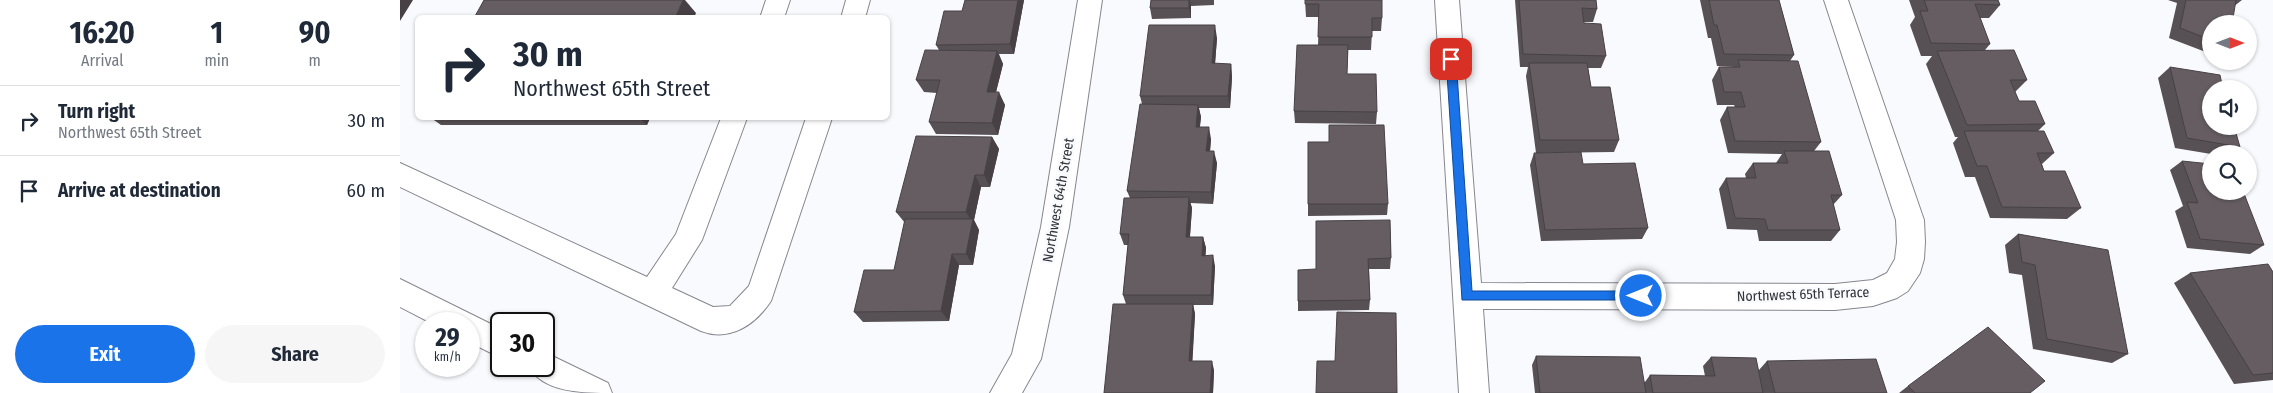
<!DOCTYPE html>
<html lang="en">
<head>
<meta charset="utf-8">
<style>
  :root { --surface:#fff; --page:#f6f6f7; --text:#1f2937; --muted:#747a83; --line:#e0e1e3; --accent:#1a73e8 }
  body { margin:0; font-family:"Fira Sans Condensed",sans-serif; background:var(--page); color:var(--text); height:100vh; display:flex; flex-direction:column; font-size:19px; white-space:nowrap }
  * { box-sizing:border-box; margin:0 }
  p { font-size:16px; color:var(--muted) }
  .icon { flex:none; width:28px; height:28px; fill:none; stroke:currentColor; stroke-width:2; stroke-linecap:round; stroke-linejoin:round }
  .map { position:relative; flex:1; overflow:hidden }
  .details { display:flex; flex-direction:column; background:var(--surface); width:400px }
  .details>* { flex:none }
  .hud { position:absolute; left:15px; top:15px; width:475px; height:105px; border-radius:8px; box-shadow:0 1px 4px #0004; background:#fff; color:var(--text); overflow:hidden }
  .needle { width:32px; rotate:90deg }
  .fabs { position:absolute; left:1802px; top:15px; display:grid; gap:10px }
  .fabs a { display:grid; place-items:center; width:55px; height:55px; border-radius:50%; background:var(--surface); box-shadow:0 1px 4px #0004; font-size:25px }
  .speed { position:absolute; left:15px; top:312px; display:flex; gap:10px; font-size:25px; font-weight:700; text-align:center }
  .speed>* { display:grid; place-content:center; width:65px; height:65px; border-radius:50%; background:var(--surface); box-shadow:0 1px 4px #0004; line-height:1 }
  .speed small { font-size:12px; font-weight:400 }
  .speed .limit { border:2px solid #111; border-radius:8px; background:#fff; color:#111 }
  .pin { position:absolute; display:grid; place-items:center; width:42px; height:42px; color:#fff; margin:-21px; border-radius:10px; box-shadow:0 2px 8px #0006 }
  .me { position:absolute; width:55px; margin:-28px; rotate:270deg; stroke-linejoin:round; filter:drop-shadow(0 0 4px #0008) }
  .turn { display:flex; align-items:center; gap:18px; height:105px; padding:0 15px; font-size:22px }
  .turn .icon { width:65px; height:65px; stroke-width:2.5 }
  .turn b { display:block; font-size:35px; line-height:42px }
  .eta { display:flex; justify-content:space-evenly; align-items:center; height:85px; text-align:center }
  .eta b { font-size:30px; font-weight:700; line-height:35px }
  .cta { display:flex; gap:10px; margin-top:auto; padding:10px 15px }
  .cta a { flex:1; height:58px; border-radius:30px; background:var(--accent); color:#fff; font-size:20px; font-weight:700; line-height:58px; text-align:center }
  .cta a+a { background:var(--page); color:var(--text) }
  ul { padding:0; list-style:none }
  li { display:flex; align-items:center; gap:15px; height:70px; padding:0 15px; border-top:1px solid var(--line) }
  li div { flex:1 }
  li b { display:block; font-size:19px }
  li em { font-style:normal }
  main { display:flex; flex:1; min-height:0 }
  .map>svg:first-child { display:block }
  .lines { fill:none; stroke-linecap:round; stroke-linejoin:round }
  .minor-casing { stroke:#86878f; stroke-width:2 }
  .highway-casing { stroke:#86878f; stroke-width:2 }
  .minor { fill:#fff; fill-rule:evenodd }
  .highway { fill:#fff; fill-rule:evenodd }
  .wall { fill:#575054 }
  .shaded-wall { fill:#474145 }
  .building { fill:#655d62; stroke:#474145 }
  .route { fill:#1a73e8; stroke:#114b97 }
  .labels { text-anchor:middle; stroke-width:5; stroke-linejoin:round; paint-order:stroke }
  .street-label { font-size:14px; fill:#323336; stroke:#f9fafe }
</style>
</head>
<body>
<main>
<section class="details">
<div class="eta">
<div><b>16:20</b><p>Arrival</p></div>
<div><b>1</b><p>min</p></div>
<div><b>90</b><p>m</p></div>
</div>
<ul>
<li><svg class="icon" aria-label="right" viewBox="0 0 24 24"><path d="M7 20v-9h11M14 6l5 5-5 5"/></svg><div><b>Turn right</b><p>Northwest 65th Street</p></div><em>30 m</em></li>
<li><svg class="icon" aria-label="arrive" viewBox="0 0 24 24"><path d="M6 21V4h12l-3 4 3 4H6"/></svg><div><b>Arrive at destination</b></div><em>60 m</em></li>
</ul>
<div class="cta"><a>Exit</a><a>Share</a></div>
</section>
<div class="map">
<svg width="1873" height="393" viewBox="0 0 1873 393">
  <rect width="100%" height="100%" fill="#f9fafe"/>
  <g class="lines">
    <!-- minor casing -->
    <g class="minor-casing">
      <path id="minor" d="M366,0H390L384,18H360Z
        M446,0H470L465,18H441Z
        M678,0H702L669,227L641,359L622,393H590L612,354L641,227Z
        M1035,0H1059L1081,283L1435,284L1473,280L1487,273L1495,259L1497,242L1496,220L1424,0H1448L1524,220L1525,242L1524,259L1520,273L1508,291L1497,298L1473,306L1435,310L1083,309L1089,393H1059Z
        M321,118H347L302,240L272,288L313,307L330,306L349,286L406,118H432L371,301C355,325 330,342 301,331L0,187V163L247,277L276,234Z"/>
    </g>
    <!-- highway casing -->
    <g class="highway-casing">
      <path id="highway" d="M0,279L101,329V358L69,342V324H33L0,307Z
        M144,352L208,383L212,393C185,393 142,393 129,366H144Z"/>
    </g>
    <!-- minor -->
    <use href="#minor" class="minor"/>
    <!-- highway -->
    <use href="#highway" class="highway"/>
  </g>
  <!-- wall -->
  <path class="wall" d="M624,0L614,54H599L603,64L596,92L605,105L598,135L536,134L529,122L537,93L524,92L516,80L539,50L536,45L562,11Z
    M751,0H814V5L791,6V18L752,19L750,8Z
    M905,0L982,18L981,31H972L971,50H948L947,74L977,112L976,124L895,123L894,111L918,45L919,17H906Z
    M1115,0H1196L1197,9L1193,22H1183L1184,23L1206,56L1201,68H1188L1191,87L1219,140L1214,152L1136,153L1126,76L1128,67H1120Z
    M1300,0H1379L1394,55L1390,61L1421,142L1414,151L1442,195L1433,205L1440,230L1431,241H1359L1357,230L1327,229L1319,189L1326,178H1346L1345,174L1353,163H1376L1382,154L1328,153L1320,120L1327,107H1335L1334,105H1317L1312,80L1319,67H1335L1317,66L1311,38H1308Z
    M1509,0H1598L1600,5L1589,18H1580L1590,44L1585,50L1627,80L1615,92L1619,101L1645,124L1638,131L1654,153L1642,164L1644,171L1681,208L1667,219L1590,218L1575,177H1565L1553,143L1558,137H1555L1526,64L1532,56H1521L1510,25L1515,17Z
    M1768,0H1842L1811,24V54L1769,38L1777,3Z
    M817,38L815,64H831L832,77L830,108H799L801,117L800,127L811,139L810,151L817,163L813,204L790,203L792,208L790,237H803L806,248L805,256L815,266L813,305H793L795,314L792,361L814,370L813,393H704L726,304L723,295L728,245H724L720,234L730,198L727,191L742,104L740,96Z
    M1770,67L1840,147L1831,154H1811L1775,148L1758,78Z
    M31,118H250L247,125H41Z
    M592,137L599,149L590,187H581L574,220L579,230L573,265H559L549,321L463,322L454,312L494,270L505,223L496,212Z
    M1134,153L1183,164L1248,228L1242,239L1141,241L1130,165Z
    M1782,161L1864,245L1850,254L1787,248L1775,211L1783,206L1770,170Z
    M908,204H988L987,215L908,216Z
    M990,220L991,258L990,269H969L970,300L969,310L898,311V301L916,269Z
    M1618,234L1728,354L1712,363L1633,349L1622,275L1609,273L1605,245Z
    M1873,272V380L1834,384L1774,283L1790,273Z
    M1136,356L1245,382L1250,375L1305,376L1303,366L1311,357L1359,370L1367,361L1487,393H1135L1132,365Z
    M1508,386L1630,393H1499Z"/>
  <!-- shaded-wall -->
  <path class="shaded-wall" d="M0,0H13L0,21Z
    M283,0H285L296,13L294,18H275Z
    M618,0H624L614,54L610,44Z
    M789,0H790L791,6V18L789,8Z
    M815,25L817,38L814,76L812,63Z
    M597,51L603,64L593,104L587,92Z
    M831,64L832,77L830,108L828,96Z
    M599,92L605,105L598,135L592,123Z
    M798,105L801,117L798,139L796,127Z
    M239,118H250L247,125Z
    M809,127L811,139L809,163L806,151Z
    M592,137L599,149L590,187L584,175Z
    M814,151L817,163L813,204L811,192Z
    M575,175L581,187L574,220L579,230L573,265L566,254L572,222L566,212Z
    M789,197L792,208L789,248L786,237Z
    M803,237L806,248L805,266L802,256Z
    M552,254L559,265L549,321L541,311Z
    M813,255L815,266L813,305L811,295Z
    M793,304L795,314L792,370L789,361Z
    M812,361L814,370L813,393H810Z"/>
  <!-- building -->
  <path class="building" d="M84,0H283L275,18H74Z
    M565,0H618L610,44L536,45L544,11H562Z
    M751,0H789V8H750Z
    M905,0H982V18H972V37H918L919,4H905Z
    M1119,0H1196L1197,9L1182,8L1184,23L1201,24L1206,56L1123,54Z
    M1309,0H1379L1394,55L1324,54L1317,25H1314Z
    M1524,0H1598L1600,5L1575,4L1590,44L1531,43L1520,11H1528Z
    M1786,0H1836L1832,24H1811V40L1780,28Z
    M749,25H815L812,63L831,64L828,96H740Z
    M897,45H948L947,74H976L977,112L894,111Z
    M525,50L597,51L587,92H599L592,123L529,122L540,80H516Z
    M1614,50L1627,80H1610L1619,101H1635L1645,124L1567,125L1537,51Z
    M1338,60L1398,61L1421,142L1335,141L1327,107H1345L1341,92H1324L1319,67H1340Z
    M1129,63H1187L1191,87H1210L1219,140H1140Z
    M1770,67L1820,75L1823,89H1811V126H1834L1840,147L1787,138Z
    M740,104L798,105L796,127H809L806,151H814L811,192L727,191Z
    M929,125H984L988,204H908V142H929Z
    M1564,131H1644L1654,153H1637L1644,171H1665L1681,208L1602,207L1587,166H1577Z
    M516,136L592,137L584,175H575L566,212H496Z
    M1384,151H1429L1442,195H1431L1440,230H1368L1365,219L1335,218L1326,178H1356L1353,163H1388Z
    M1181,152L1183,164L1235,163L1248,228L1145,230L1134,153Z
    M1782,161L1811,164V191H1843L1864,245L1800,239L1787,202L1798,203Z
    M789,197L786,237H803L802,256L813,255L811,295H723L729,234H720L724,198Z
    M505,219H573L566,254H552L541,311L454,312L464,270H494Z
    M990,220L991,258L968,259L970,300L898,301V270L916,269V221Z
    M1618,234L1708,250L1728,354L1647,339L1635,265L1622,262Z
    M1868,264L1873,272V373L1853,375L1790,273Z
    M713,304H793L789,361H812L810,393H704Z
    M937,312L996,313L997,393H916L917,361H935Z
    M1588,327L1645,381L1630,393H1515L1508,386Z
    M1136,356L1240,357L1246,393H1140Z
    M1311,357L1356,358L1363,393H1253L1250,375L1315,376Z
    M1476,359L1487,393H1375L1367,361Z"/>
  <!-- route -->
  <path class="route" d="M1051,55L1056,59L1072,291H1241L1247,296L1245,300H1062L1046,59Z"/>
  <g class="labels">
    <!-- street labels -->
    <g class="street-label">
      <text transform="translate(658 200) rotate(-80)" y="5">Northwest 64th Street</text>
      <text transform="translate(1403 294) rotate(-2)" y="5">Northwest 65th Terrace</text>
    </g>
  </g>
</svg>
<div class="fabs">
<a><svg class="needle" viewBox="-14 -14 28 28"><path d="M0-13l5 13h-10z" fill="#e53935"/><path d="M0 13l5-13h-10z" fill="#747a83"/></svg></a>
<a><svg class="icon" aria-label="sound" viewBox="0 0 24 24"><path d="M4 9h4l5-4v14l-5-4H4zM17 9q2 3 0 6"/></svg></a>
<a><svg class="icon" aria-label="search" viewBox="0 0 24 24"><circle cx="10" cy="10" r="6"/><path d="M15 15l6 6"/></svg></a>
</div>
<div class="speed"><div>29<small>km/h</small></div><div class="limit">30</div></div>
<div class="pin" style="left:1051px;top:59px;background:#d93025"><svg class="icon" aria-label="arrive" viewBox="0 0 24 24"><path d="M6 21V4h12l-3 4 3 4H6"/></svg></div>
<svg class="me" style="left:1241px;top:296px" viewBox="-20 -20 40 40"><circle r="17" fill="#1a73e8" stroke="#fff" stroke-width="3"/><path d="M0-11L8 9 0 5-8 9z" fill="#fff"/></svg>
<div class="hud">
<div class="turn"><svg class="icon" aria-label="right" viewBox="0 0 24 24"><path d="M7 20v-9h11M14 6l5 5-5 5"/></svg><div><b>30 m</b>Northwest 65th Street</div></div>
</div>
</div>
</main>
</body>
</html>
